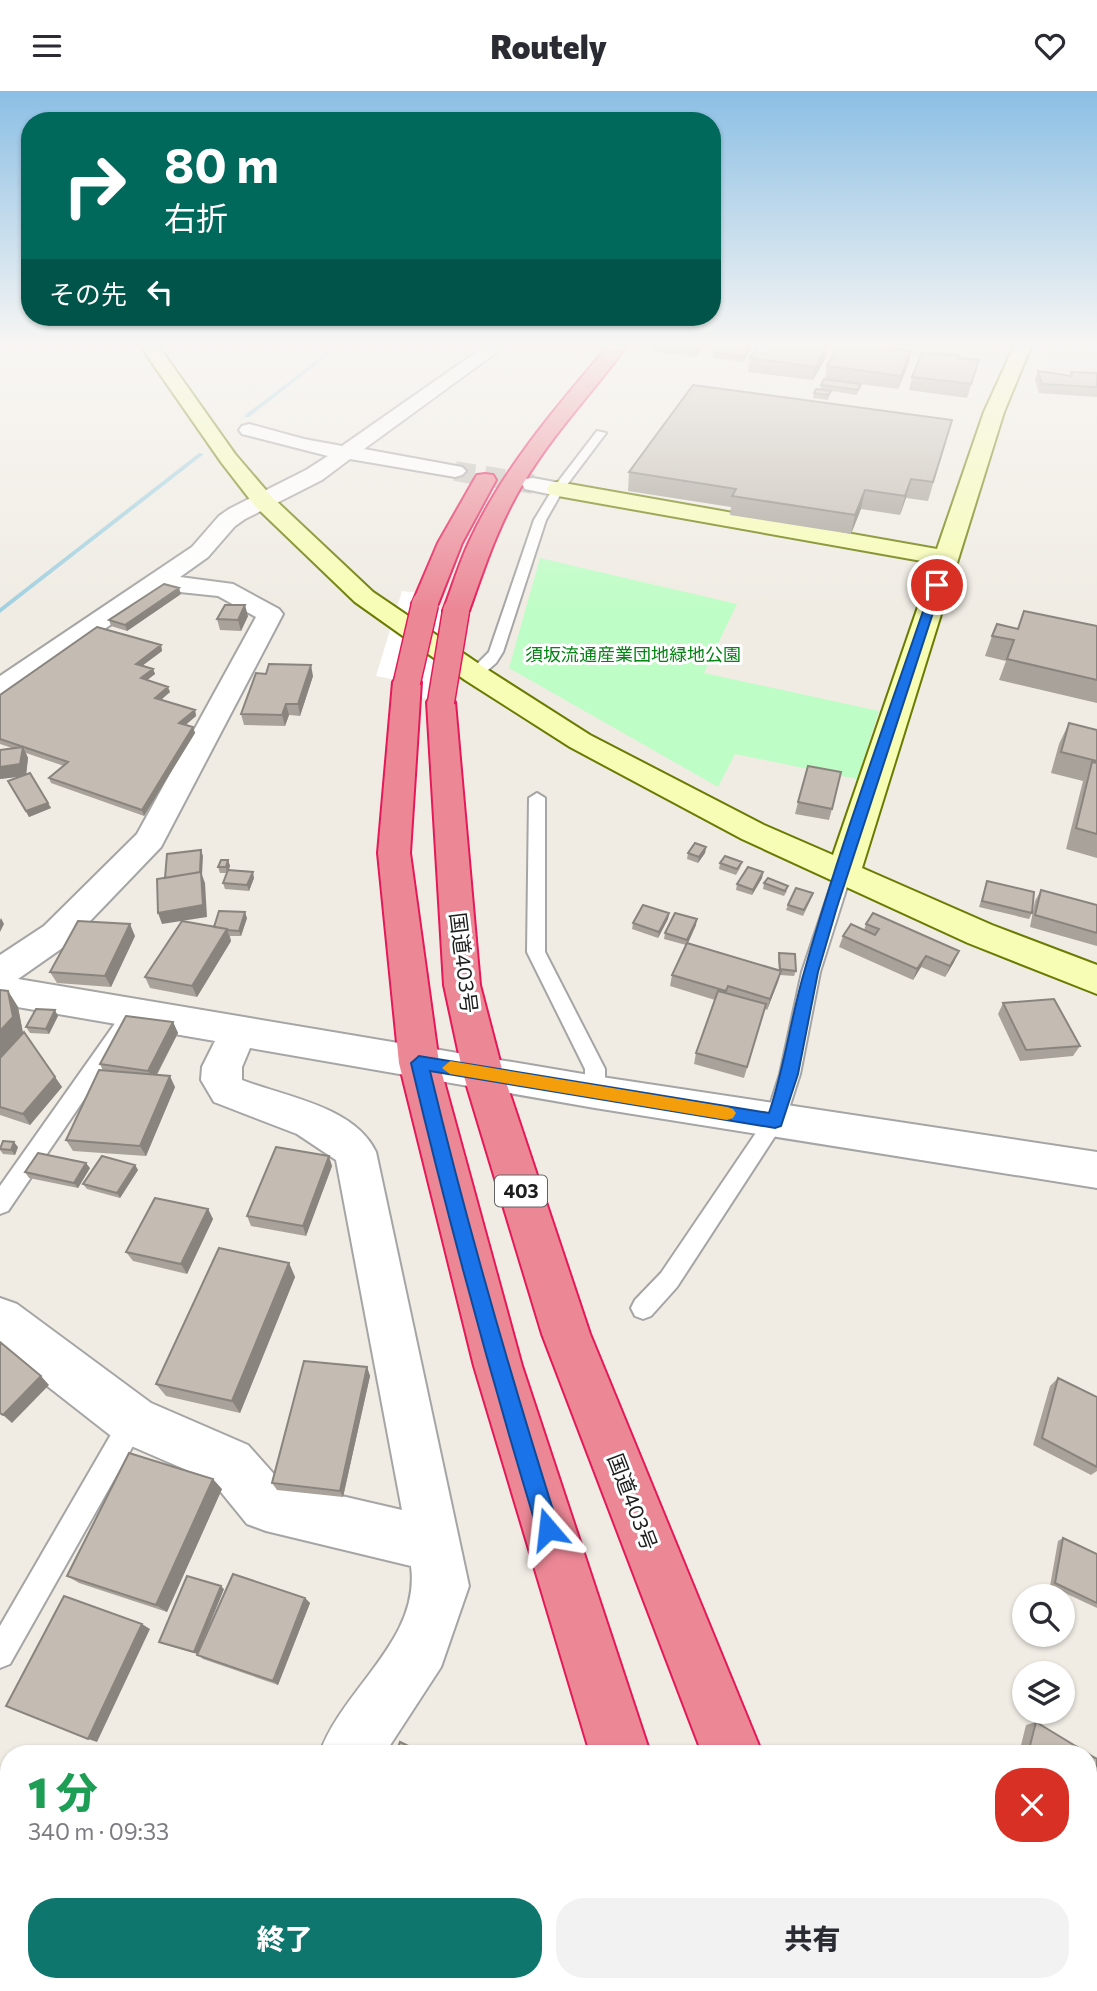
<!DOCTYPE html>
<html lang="ja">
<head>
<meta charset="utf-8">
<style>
  :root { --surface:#fff; --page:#f2f2f3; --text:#2b2b33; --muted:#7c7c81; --accent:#0f766e }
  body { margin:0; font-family:Commissioner,"Noto Sans JP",sans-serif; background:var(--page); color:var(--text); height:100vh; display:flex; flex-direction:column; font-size:26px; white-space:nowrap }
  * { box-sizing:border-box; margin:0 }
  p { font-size:23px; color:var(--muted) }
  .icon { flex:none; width:38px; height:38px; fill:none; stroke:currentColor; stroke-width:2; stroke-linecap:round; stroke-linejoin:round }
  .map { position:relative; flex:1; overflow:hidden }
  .panel { position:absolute; left:0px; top:1654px; width:1097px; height:247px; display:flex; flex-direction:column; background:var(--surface); border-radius:28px 28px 0 0; box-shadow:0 2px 5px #0004 }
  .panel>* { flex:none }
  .hud { position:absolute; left:21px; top:21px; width:700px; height:214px; border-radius:28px; box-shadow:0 2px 5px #0004; background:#00695c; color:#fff; overflow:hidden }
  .fabs { position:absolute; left:1012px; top:1493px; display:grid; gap:14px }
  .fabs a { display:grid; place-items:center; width:63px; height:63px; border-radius:50%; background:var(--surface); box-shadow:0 2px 5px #0004; font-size:35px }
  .pin { position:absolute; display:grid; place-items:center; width:60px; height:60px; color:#fff; margin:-30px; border:4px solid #fff; border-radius:50%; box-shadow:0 2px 7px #0007 }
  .me { position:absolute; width:77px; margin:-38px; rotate:343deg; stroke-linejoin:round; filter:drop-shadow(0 0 5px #0008) }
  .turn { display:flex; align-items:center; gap:24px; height:147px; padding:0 28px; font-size:32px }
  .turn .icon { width:91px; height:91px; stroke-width:2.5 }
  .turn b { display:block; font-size:49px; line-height:60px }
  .then { display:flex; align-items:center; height:66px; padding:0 28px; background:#0003; gap:14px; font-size:26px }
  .round { display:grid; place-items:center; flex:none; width:74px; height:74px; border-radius:28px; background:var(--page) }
  .overview { display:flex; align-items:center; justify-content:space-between; height:119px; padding:0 28px }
  h1 { font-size:42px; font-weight:800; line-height:52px; color:#1e9e55 }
  .cta { display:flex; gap:14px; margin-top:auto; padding:14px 28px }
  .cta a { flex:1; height:80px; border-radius:28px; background:var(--accent); color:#fff; font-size:28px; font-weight:800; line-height:80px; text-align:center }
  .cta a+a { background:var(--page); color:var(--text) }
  header { display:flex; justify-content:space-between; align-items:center; height:91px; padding:0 28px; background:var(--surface); font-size:32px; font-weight:800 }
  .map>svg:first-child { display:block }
  .park { fill:#befdc5 }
  .parking { fill:#e2e2e2 }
  .pier { fill:#fff }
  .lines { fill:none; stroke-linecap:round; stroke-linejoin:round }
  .stream { fill:#a1d0e0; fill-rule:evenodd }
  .street-tunnel { stroke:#c6c3bc; stroke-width:20; stroke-dasharray:20 10; stroke-linecap:butt }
  .lane-casing { stroke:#a5a5a5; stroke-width:4 }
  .street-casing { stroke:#a5a5a5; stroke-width:4 }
  .secondary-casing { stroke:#697b00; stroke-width:4 }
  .highway-casing { stroke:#e61958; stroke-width:4 }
  .lane { fill:#fff; fill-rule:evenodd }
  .street { fill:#fff; fill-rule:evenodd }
  .secondary { fill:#f7fdb4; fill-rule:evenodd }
  .highway { fill:#ec8796; fill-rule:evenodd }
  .highway-bridge-casing { stroke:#e61958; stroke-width:29; stroke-linecap:butt }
  .highway-bridge { stroke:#ec8796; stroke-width:26 }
  .wall { fill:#a9a29a }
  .shaded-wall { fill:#89847d }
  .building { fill:#c4bcb3; stroke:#89847d; stroke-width:2 }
  .route { fill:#1a73e8; stroke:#114b97; stroke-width:2 }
  .slow { fill:#f59e0b }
  .labels { text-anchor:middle; stroke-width:6; stroke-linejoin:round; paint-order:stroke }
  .far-park-label { font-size:18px; fill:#058414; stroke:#fff }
  .shield { fill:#fff; stroke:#626262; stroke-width:2 }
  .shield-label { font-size:19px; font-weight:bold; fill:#1e1e1e }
  .street-label { font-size:21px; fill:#1e1e1e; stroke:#fff }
</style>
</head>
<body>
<header><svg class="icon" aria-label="menu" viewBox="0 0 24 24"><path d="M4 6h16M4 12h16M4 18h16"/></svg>Routely<svg class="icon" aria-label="heart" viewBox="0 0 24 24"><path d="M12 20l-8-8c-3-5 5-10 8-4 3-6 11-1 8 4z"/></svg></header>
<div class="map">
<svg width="1097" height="1900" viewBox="0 0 1097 1900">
  <rect width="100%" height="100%" fill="#f0ece4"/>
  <!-- park -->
  <path class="park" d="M540,467L737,513L704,582L879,620L857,688L735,663L718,696L509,577Z"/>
  <!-- parking -->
  <path class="parking" d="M801,253H939L1001,261L997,274Z
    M1051,253H1097V284L1046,281Z"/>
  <!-- pier -->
  <path class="pier" d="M402,500L441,504L438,516L468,523L456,580L454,614L420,606L421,594L376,585Z"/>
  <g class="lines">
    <!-- stream -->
    <path class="stream" d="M338,253H343L249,326H245V324Z
      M199,362L204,363L0,522V517Z"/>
    <!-- street-tunnel -->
    <path class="street-tunnel" d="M455,380L533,393"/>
    <!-- lane casing -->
    <g class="lane-casing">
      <path id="lane" d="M597,340L606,342L563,399L546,429L503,561L496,572L480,586H470V580L489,561L534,429L554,396Z
        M537,702L545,707V861L605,978V1001L602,1007L595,1009L588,1007L585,1001V978L527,861L529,707Z
        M843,777L851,783L820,881L800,983L785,1030L677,1196L651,1225L643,1228L635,1225L631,1217L635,1209L661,1182L766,1027L780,983L802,881L835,783Z
        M123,929L130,931L133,936L130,941L8,1120L0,1123V1095L116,931Z
        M133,1317L142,1321L146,1330L142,1339L10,1573L0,1577V1535L124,1321Z"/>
    </g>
    <!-- street casing -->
    <g class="street-casing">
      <path id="street" d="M488,253H508L364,358L462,376L466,380L462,384L455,386L350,368L322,389L245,428L235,435L208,466L180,486L233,493L279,518L283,523L161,756L68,853L18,888L595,985L1097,1061V1097L595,1017L250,957L242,976V989C285,1006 354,1015 376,1061L469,1495L441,1576L385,1662H320C342,1598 421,1549 411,1475L266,1440L247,1433L212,1390L115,1348L0,1258V1207L17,1213L151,1312L248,1354L281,1391L402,1419L336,1069L297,1043L214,1011L201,989L202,976L215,950L0,913V864L44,835L137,743L256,526L218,505L161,499L10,603L0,605V585L192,456L219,425L229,418L306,379L328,365L242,343L239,339L242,335L249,333L304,348L342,355Z
        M533,387L566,393L569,398L566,403L558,405L525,398L522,393L525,388Z
        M166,1892H235L231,1900H162Z"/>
    </g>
    <!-- secondary casing -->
    <g class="secondary-casing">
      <path id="secondary" d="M139,253H157L235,363L271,405L373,501L485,577L590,644L764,734L833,764L933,472L558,405L550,403L547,398L550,393L558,391L937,458L984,321L1015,253H1032L1004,321L862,777L992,834L1097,874V903L968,852L742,748L570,656L465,589L355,511L255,415L221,371Z"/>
    </g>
    <!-- highway casing -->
    <g class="highway-casing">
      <path id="highway" d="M610,253H628C594,300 554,341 524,391C499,432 485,475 469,520L465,525L456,528L447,525L443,520C452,497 459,472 470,449C504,376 558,314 610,253Z
        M485,383L493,384L496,389L462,452L438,513L434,518L425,521L416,518L412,513L438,452L474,389L477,384Z
        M407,583L417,585L421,591L410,762L439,972L522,1275L650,1662H590L474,1275L399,972L378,762L393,591L397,585Z
        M441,603L451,605L455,611L480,894L503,982L590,1243L762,1662H702L542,1243L463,982L444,894L427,611L431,605Z
        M668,1892H735L738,1900H670Z
        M792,1892H859L863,1900H795Z"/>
    </g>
    <!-- lane -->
    <use href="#lane" class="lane"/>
    <!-- street -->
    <use href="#street" class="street"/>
    <!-- secondary -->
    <use href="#secondary" class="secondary"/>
    <!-- highway -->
    <use href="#highway" class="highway"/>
    <!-- highway-bridge casing -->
    <g class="highway-bridge-casing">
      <path id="highway-bridge" d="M407,591L425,513
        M441,611L456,520"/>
    </g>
    <!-- highway-bridge -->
    <use href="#highway-bridge" class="highway-bridge"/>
  </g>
  <!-- wall -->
  <path class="wall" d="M651,253H701L700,260L695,266L651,260Z
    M822,253V254L827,255L825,268L813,289L748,281L750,267Z
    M945,253H992L990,258Z
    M750,257L749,261L743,271L713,267L714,262Z
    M888,257L911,260L908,274L898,298L860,293L857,304L831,300L828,309L813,307L814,302L820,298L821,294L825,288L827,275Z
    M958,267L979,269L967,307L909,299L912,286Z
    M1038,280L1069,285L1071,281L1097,282V306L1039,302L1035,289Z
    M952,329L928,410L906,407L900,424L861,418L851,443L730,424L731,416L628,400L629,381Z
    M181,503L127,540L111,535L109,529Z
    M248,525L241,540L220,539L217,528Z
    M1097,535V612L999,589L1006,570L985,565L992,545L1018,538Z
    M161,554L162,560L143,574L153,578L155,583L147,589L170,601L161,609L195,619L196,625L185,634L193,636L195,642L144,725L51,692L49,687L64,675L26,662L28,667L26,684L48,712L51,717L29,726L11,696L22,685L0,688V657V659L12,657L0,653V604Z
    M313,585L300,625L289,624L285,635L244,634L241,623Z
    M1069,632L1097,639V767L1066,758L1083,690L1051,682L1059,653Z
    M798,711L832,718L829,729L795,723Z
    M706,756L705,762L698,772L687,768L688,762Z
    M228,769L230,775L229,779L254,787L249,800L225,798L223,792L227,782H220L218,776Z
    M742,771L740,777L736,784L719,778L720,772Z
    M763,781L762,787L752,804L736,799L737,793Z
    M987,790L1032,822L1029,828L979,816Z
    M764,792L787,800L784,805L763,798Z
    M1041,799L1097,814V855L1030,836L1035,810Z
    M813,802L811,808L803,825L786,819L788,814Z
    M669,822L668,828L658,847L632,838L633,832Z
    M247,827L241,845H230L231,850L197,906L150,897L145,886L214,836Z
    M866,833L954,871L945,886L921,876L913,889L839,856L843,845L864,839Z
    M696,834L688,852L779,879L778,868L779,862L796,880L794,885L780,884L767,919L765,918L744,987L694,973L696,962L715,909L670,895L672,884L686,854L664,848L665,842Z
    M135,845L111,896L57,892L50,881Z
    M0,899L8,900L18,916L23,942L62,996L30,1034L0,1024Z
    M1003,912L1080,955L1073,965L1020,970L998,923Z
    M58,925L49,943L30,942L26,936Z
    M173,931L178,942L157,984L175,996L146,1065L73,1060L66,1049L103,980L100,973Z
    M0,1056H18L15,1064L3,1063L0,1059Z
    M135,1074L138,1079L120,1107L87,1098L83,1093Z
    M332,1075L306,1145L251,1135L247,1125Z
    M90,1077L78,1097L29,1087L25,1081Z
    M208,1118L213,1128L187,1183L133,1170L126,1161Z
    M289,1172L295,1186L240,1322L166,1305L156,1293Z
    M367,1276L370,1285L343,1406L277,1399L272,1392Z
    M1058,1287L1097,1306V1380L1091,1384L1033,1354L1050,1295Z
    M222,1398L167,1521L79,1492L67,1485Z
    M1063,1447L1097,1463V1517L1050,1495L1058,1450Z
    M224,1498L202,1552L305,1507L310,1512L278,1594L203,1568L197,1563L163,1553L159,1551Z
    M1036,1631L1087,1662H1019L1026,1634Z"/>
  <!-- shaded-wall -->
  <path class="shaded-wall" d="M700,253H701L700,260L695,266L696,257Z
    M827,255L825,268L813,289L815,276Z
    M750,257L749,261L743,271L744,266Z
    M911,260L908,274L898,298L901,285Z
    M911,388L906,407L900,424L905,405Z
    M865,399L861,418L851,443L855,424Z
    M179,497L181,503L127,540L125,534Z
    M245,514L248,525L241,540L238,529Z
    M161,554L162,560L138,578L136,573Z
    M311,574L313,585L300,625L298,613Z
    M153,578L155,583L142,593L141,587Z
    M168,596L170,601L157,612L155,607Z
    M286,613L289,624L285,635L282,624Z
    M195,619L196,625L181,638L179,632Z
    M193,636L195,642L144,725L142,719Z
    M23,656L28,667L26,685L0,688V676Z
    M48,712L51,717L29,726L26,720Z
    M706,756L705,762L698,772L699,766Z
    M201,759L203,765L202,784L205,792L207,826L162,833L158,822L200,783Z
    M228,769L230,775L227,782L226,776Z
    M253,781L254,787L249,800L247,794Z
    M763,781L762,787L752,804L753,799Z
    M245,821L247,827L241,845L239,840Z
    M669,822L668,828L658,847L659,841Z
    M1,827L4,833L0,841V829Z
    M697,828L696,834L687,854V849Z
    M130,833L135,845L111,896L105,885Z
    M227,838L231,850L197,906L192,895Z
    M959,860L954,871L945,886L950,875Z
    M926,865L921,876L913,889L917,878Z
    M781,880L778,891L767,919L770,908Z
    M8,900L18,916L23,942L0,968V940Z
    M55,919L58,925L49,943L46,938Z
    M173,931L178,942L153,990L148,980Z
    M170,985L175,996L146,1065L140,1055Z
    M55,986L62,996L30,1034L23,1023Z
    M14,1051L18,1056L15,1064L11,1059Z
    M329,1065L332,1075L306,1145L303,1135Z
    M86,1072L90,1077L78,1097L74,1092Z
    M135,1074L138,1079L120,1107L117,1102Z
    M208,1118L213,1128L187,1183L181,1173Z
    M289,1172L295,1186L240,1322L232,1310Z
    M367,1276L370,1285L343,1406L340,1400Z
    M41,1285L49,1294L12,1332L3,1324Z
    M213,1388L222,1398L167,1521L156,1514Z
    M221,1495L224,1498L197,1563L194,1561Z
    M305,1507L310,1512L278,1594L273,1590Z
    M142,1533L150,1538L97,1651L88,1648Z
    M0,1703L9,1709V1715L0,1709Z
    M145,1892H156L152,1900H141Z"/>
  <!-- building -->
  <path class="building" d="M661,253H700L696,257Z
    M721,253L750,257L744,266L714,262Z
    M760,253H821V254L827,255L815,276L750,267Z
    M839,253L889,256L888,257L911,260L901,285L827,275Z
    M922,262L959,264L958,267L979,269L971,293L912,286Z
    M1038,280L1072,285L1071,281L1097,282V296L1042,293Z
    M824,288L861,293L858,299L821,294Z
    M693,294L952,329L933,391L911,388L905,405L865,399L855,424L732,405L736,398L629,381Z
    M816,298L831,300L828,304L814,302Z
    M164,493L179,497L125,534L109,529Z
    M225,514H245L238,529L217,528Z
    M1024,520L1097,535V589L1007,568L1014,549L992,545L997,533L1018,538Z
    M97,536L161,554L136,573L153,578L141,587L168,596L155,607L195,619L179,632L193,636L142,719L49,687L68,671L0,648V604Z
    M269,573L311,574L298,613H286L282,624L241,623L256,582L266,583Z
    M1069,632L1097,639V670L1061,661Z
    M23,656L20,673L0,676V659Z
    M1092,671L1097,672V743L1076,737Z
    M808,675L841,681L832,718L798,711Z
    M30,682L48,712L26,720L8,690Z
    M695,752L706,756L699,766L688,762Z
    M201,759L200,781L165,787L167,763Z
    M725,765L742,771L737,778L720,772Z
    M221,769H228L226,776H218Z
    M748,776L763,781L753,799L737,793Z
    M228,779L253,781L247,794L223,792Z
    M201,781L203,814L158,822L157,788Z
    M768,787L788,795L785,800L764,792Z
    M987,790L1034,801L1032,822L982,810Z
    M796,797L813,802L804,819L788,814Z
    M1041,799L1097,814V842L1035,824Z
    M643,814L669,822L659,841L633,832Z
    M219,820L245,821L239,840L227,839V838L214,836Z
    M675,822L697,828L687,849L665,842Z
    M873,822L959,860L950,875L926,865L917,878L843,845L851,833L875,844L879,838L866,833Z
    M78,830L130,833L105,885L50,881Z
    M182,830L227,838L192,895L145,886Z
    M687,852L781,880L770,908L728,895L726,900L672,884Z
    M779,862L795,863L796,880L780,878Z
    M0,899L8,900L13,926L0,940Z
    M718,900L766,913L747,976L696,962Z
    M1054,908L1080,955L1026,959L1003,912Z
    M36,918L55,919L46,938L26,936Z
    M126,925L173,931L148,980L100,973Z
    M24,941L55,986L23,1023L0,1016V967Z
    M99,979L170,985L140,1055L66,1049Z
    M3,1050L14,1051L11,1059L0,1058Z
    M276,1056L329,1065L303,1135L247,1125Z
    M38,1062L86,1072L74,1092L25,1081Z
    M102,1065L135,1074L117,1102L83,1093Z
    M155,1107L208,1118L181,1173L126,1161Z
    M219,1157L289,1172L232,1310L156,1293Z
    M0,1251L41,1285L3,1324L0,1322Z
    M304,1270L367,1276L340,1400L272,1392Z
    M1058,1287L1097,1306V1376L1042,1347Z
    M129,1362L213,1388L156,1514L67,1485Z
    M1063,1447L1097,1463V1512L1055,1492Z
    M233,1483L305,1507L273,1590L197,1564Z
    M187,1485L221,1495L194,1561L159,1551Z
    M64,1505L142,1533L88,1648L6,1615Z
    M1036,1631L1087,1662H1028Z
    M400,1651L423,1662H396Z
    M1088,1663L1097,1668V1680L1088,1718Z
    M0,1709L9,1715V1824L4,1832L0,1829Z
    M9,1868V1892H145L141,1900H0V1884Z
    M370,1892H502L499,1900H367Z"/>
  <!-- sky -->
  <linearGradient id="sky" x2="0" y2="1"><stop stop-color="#8bbfe5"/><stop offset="0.49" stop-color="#f8f6f3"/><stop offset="1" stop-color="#f8f6f3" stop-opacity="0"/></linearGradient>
  <rect width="1097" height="519" fill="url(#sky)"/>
  <!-- route -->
  <path class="route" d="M937,490L942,494L837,816L818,881L798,983L781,1035L775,1037L430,980C467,1134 511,1286 559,1438L556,1446L548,1449L540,1446L537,1438C490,1283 448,1129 411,972L419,965L769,1022C785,975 791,925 805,878C842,748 889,621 932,494Z"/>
  <!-- slow -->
  <path class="slow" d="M450,970L727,1016L733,1018L736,1022L733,1027L727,1029L450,983L442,977Z"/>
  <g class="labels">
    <!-- far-park labels -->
    <g class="far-park-label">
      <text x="633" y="570">須坂流通産業団地緑地公園</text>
    </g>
    <!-- shield labels -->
    <rect class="shield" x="495" y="1084.5" width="52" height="31" rx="5"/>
    <g class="shield-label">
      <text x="521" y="1107">403</text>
    </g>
    <!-- street labels -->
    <g class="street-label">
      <text transform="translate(463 872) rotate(83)" y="7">国道403号</text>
      <text transform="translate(632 1411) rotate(69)" y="7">国道403号</text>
    </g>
  </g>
</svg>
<div class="fabs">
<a><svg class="icon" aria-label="search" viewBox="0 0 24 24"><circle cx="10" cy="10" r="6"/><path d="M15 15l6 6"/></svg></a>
<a><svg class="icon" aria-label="layers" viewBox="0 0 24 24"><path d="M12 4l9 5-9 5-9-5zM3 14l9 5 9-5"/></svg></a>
</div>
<div class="pin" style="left:937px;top:494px;background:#d93025"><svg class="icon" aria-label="arrive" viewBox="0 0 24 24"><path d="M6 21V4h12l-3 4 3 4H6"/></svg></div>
<svg class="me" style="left:548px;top:1438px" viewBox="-20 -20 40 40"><path d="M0-17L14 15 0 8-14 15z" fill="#1a73e8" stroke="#fff" stroke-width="4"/></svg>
<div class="hud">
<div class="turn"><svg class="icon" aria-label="right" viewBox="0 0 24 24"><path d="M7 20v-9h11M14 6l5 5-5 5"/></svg><div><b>80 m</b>右折</div></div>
<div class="then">その先<svg class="icon" aria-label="left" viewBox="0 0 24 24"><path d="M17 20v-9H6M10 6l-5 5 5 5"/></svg></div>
</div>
<section class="panel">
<div class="overview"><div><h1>1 分</h1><p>340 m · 09:33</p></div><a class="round" style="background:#d93025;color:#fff"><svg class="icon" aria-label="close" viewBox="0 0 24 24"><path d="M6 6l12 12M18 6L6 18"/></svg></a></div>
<div class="cta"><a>終了</a><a>共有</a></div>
</section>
</div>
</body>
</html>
